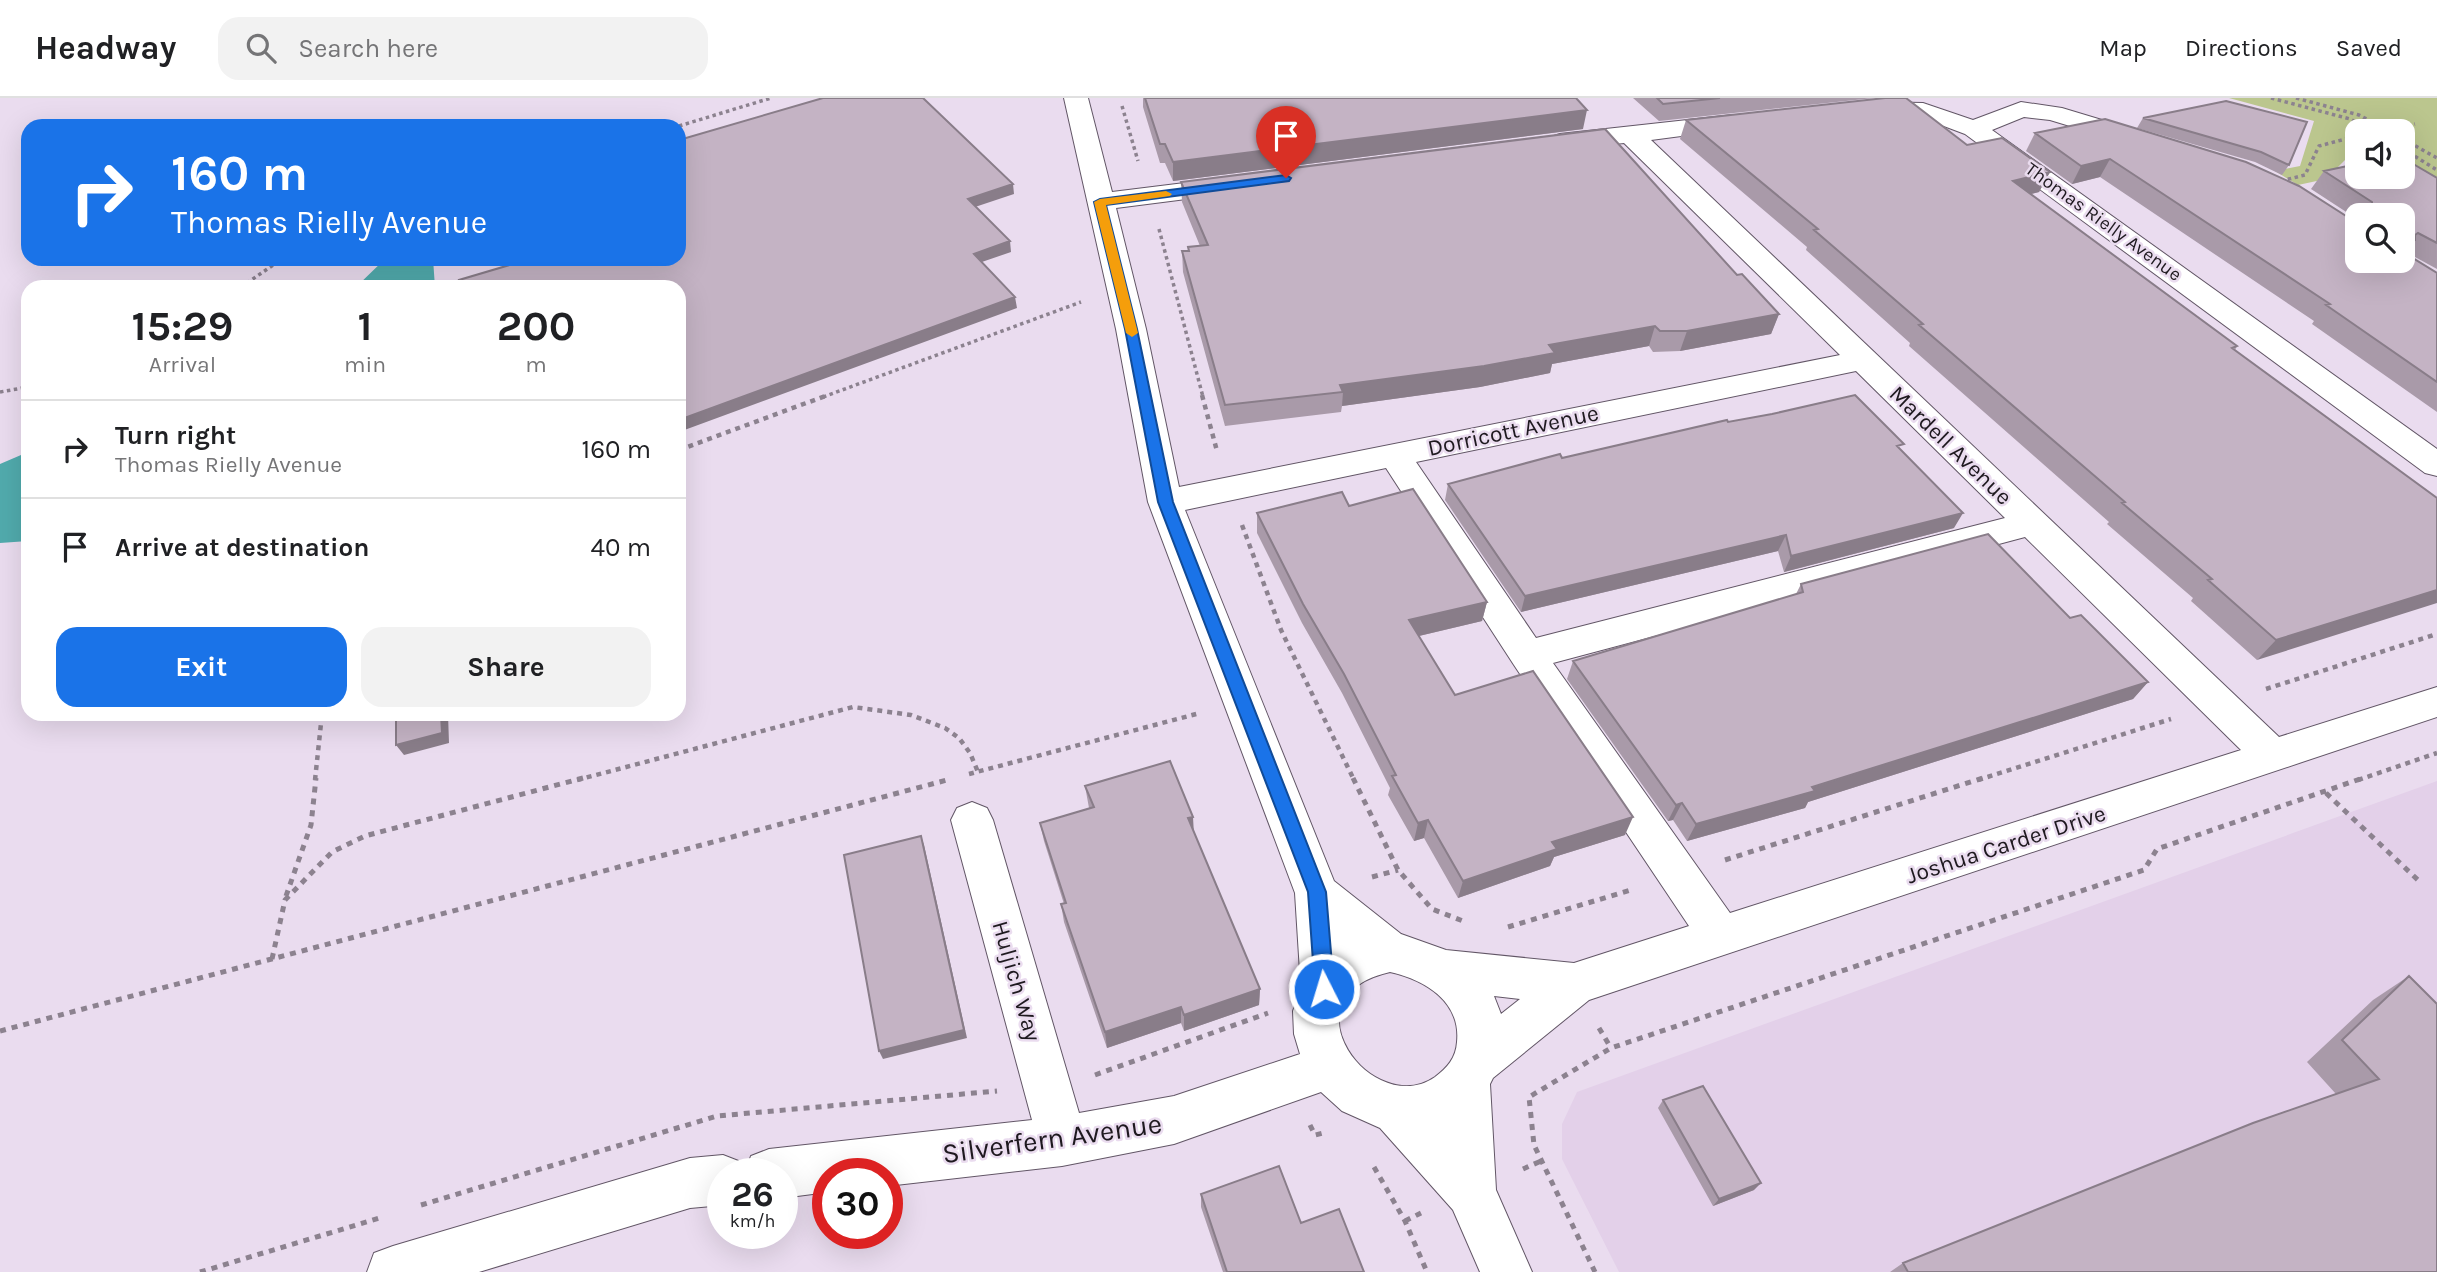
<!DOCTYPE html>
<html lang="en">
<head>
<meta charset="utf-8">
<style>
  :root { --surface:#fff; --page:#f2f2f2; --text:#202124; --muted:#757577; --line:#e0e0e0; --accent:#1a73e8 }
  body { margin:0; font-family:Karla,sans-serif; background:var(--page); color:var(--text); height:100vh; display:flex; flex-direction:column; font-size:26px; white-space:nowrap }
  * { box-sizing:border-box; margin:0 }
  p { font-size:23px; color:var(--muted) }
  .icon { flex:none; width:38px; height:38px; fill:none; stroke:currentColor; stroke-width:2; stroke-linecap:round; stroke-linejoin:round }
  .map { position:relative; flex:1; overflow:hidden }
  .side { position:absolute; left:21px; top:182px; width:665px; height:441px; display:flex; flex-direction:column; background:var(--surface); border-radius:21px; box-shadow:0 7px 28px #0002 }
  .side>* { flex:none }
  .guide { position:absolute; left:21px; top:21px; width:665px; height:147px; border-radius:21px; box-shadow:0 7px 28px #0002; background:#1a73e8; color:#fff; overflow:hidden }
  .tools { position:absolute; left:2345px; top:21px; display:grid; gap:14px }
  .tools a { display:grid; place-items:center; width:70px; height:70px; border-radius:14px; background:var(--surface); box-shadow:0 7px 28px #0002; font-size:35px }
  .speed { position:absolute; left:707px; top:1060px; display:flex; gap:14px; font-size:35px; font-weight:700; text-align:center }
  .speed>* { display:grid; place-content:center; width:91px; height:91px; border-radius:50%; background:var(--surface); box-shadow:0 7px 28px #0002; line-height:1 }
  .speed small { font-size:18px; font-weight:400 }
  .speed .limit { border:10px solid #d22; background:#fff; color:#111 }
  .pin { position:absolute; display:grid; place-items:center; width:60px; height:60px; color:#fff; margin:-72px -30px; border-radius:50% 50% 50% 0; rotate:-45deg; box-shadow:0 0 7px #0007 }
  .pin .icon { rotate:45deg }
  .me { position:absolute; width:77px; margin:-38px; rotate:355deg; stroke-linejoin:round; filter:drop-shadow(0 0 5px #0008) }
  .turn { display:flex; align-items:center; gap:24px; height:147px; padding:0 35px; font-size:32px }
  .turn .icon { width:91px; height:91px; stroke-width:2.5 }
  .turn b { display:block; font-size:49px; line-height:60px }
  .eta { display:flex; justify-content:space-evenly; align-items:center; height:119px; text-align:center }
  .eta b { font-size:42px; font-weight:700; line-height:49px }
  .cta { display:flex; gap:14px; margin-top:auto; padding:14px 35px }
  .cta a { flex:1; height:80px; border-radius:21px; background:var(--accent); color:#fff; font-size:28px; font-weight:700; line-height:80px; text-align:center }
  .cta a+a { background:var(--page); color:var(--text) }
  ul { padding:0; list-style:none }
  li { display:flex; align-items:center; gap:21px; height:98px; padding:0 35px; border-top:2px solid var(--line) }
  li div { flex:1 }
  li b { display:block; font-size:26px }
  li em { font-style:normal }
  header { display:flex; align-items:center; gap:42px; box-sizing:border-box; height:98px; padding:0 35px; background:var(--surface); border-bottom:2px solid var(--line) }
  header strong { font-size:33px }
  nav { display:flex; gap:38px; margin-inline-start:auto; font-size:24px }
  .search { width:490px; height:63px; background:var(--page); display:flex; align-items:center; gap:18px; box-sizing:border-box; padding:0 24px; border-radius:21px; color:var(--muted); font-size:26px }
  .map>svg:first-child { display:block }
  .built { fill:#e3d0e9 }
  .green { fill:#bbc68e }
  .water { fill:#51abad }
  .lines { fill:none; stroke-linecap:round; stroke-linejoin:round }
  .minor-casing { stroke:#625666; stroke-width:2 }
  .path-far2 { stroke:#8c828f; stroke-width:3.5; stroke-dasharray:3.5 3.5; stroke-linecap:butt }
  .path-far1 { stroke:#8c828f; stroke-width:4.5; stroke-dasharray:5 5; stroke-linecap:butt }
  .path { stroke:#8c828f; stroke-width:5; stroke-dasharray:6 6; stroke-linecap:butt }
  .minor { fill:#fff; fill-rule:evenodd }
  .wall { fill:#a99aa9 }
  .shaded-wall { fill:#897d89 }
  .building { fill:#c4b3c4; stroke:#897d89; stroke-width:2 }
  .route { fill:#1a73e8; stroke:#114b97; stroke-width:2 }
  .slow { fill:#f59e0b }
  .labels { text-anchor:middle; stroke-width:5; stroke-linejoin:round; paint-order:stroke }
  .far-street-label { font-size:19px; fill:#1e191f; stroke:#eadcef }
  .street-label { font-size:23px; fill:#1e191f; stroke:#eadcef }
  .near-street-label { font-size:28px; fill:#1e191f; stroke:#eadcef }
</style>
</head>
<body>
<header>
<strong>Headway</strong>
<div class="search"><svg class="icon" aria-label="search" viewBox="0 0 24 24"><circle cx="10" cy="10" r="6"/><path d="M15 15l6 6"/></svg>Search here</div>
<nav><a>Map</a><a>Directions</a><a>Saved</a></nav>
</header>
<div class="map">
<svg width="2437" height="1174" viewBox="0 0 2437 1174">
  <rect width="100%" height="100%" fill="#eadcef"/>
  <!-- built -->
  <path class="built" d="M2437,683V1174H1619L1562,1061V1026L1577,994Z"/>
  <!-- green -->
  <path class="green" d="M2229,0H2437V87L2403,67V33H2357V57L2348,59L2326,81L2298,87L2275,73L2300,68L2314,23Z"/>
  <!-- water -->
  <path class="water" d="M385,161H433L435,189H356Z
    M28,354V443L0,445V366Z"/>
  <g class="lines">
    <!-- minor casing -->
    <g class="minor-casing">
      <path id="minor" d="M1064,0H1088L1112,94L1233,79L1242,81L1246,87L1242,93L1233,95L1116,110L1146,231L1179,389L1840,257L1624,45L1560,52L1551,49L1547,44L1551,39L1560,36L1733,17L1742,20L1746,25L1742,30L1651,42L2279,639L2437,589V619L1589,902L1493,980L1490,986L1496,1092L1532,1174H1480L1453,1112L1380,1030L1342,1013L1321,994L1174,1046L1062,1068L887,1088V1076H828V1094L782,1100V1076H723V1107L690,1110L479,1174H367L374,1155L393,1148L690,1060L723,1057L741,1064L745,1074L751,1058L769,1051L1032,1022L951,722L957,710L972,704L987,710L993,722L1079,1015L1174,998L1300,956L1294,936L1293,913L1301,890L1295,795L1148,404L1116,231ZM1856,273L2005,420L1536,540L1416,364ZM1386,370L1514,567L1689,828L1574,865L1446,852L1401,836L1334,783L1185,412ZM2025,439L2241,652L1730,815L1553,565ZM1390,874C1426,882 1461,904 1457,944C1456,960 1447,970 1435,979C1373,1022 1280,899 1390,874ZM1494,898L1520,901L1501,916Z
        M1870,4L1923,5L1973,22L2021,4L2062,10L2145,35L2149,40L2145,45L2136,48L2050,22L2024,19L1992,32L2437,351V378L2425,375L1965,36L1920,19L1861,16L1858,11L1861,6Z"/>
    </g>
    <!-- path-far2 -->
    <path class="path-far2" d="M2271,0L2350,21L2372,33
      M2296,0L2359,17L2387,32L2381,33
      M1122,8L1138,63
      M679,28L771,0
      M2387,32L2415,26
      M2403,41L2437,60
      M2403,51L2437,72
      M2281,83L2305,77L2319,48L2357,38
      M1159,131L1203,299
      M497,161L499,163
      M241,189L282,161
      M0,294L28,289
      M823,299L1081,204"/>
    <!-- path-far1 -->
    <path class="path-far1" d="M1202,297L1217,353
      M679,352L828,297
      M1242,427L1281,532L1354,682
      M2266,591L2437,536
      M969,676L1200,615
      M315,682L322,616
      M577,682L853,609L911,617L945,630L959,640L970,655L978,674
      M1978,682L2171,621
      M2358,682L2437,655"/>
    <!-- path -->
    <path class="path" d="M1353,680L1398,772L1432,811L1463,823
      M2326,695L2419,783
      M1725,762L1983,680
      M1372,779L1398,772
      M286,798L311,727L316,680
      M1508,829L1634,791
      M272,861L285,802L332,754L365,738L583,680
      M1599,930L1611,950
      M0,933L947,682
      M1095,977L1268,915
      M1310,1027L1315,1037L1323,1035
      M1374,1069L1405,1123L1427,1174
      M1523,1071L1541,1063
      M421,1107L717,1018L997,993
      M1405,1123L1421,1115
      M200,1174L383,1119
      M1595,1174L1534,1047L1529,999L1611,950L2144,772L2157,751L2363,680"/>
    <!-- minor -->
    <use href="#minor" class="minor"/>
  </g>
  <!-- wall -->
  <path class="wall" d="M1143,0H1576L1583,31L1173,83L1165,65H1160L1143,9Z
    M1633,0H1874L1659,23Z
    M2143,20L2307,24L2289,67L2282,77L2255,64L2137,30Z
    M1686,22L1967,47L2050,74L2039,94L2031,96L2237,248L2235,252L2437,400L2257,562L2191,503L2193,500L2107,426L2109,424L1909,248L1910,245L1806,152L1807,149L1680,41Z
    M2035,35L2403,163V117H2357V121L2311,91L2324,73L2437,80V171L2406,154L2405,155L2437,175V314L2312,226L2314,223L2100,79L2072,86L2026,53Z
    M1181,84L1737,177L1779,216L1771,236L1680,253L1653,254L1649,248L1552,266L1550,275L1480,289L1342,308L1341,314L1225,328L1183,174L1182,153H1188V149L1200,148L1182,104Z
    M1728,324L1901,352L1954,430L1784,474L1778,453L1521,514L1445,402L1448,386L1562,360Z
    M1349,408L1487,504L1482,523L1419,538L1455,597L1625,737L1554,759L1550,768L1458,800L1424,740L1414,743L1388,697L1390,690L1342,595L1302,525L1257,435V415Z
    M1801,486L2070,520L2148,584L2133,601L1808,704L1805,710L1687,743L1673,722L1668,723L1567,581L1573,563L1796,496Z
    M1085,688L1193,733L1260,891L1259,907L1184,933L1181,925L1107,950L1064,824L1061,806H1064L1044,743L1040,725L1089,710Z
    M2409,878L2437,1174H1890L1903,1165L2336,996L2307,964L2373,902Z
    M1663,1002L1754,1092L1713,1108L1658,1010Z
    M1201,1096L1301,1125L1364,1174H1223L1201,1109Z"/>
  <!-- shaded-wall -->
  <path class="shaded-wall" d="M1587,12L1583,31L1173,83V64Z
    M2110,61L2100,79L2072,86L2081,68Z
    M2050,74L2039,94L2003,103L2013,83Z
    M1013,86L1014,96L969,111L968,101Z
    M1010,143L1011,154L976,166L974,156Z
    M1015,199L1017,210L679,334V322Z
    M1779,216L1771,236L1680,253L1687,233Z
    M1655,228L1649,248L1552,266L1550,275L1480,289L1342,308L1343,294L1340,287L1549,247Z
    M1963,415L1954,430L1784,474L1791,458Z
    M1786,437L1778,453L1521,514L1525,498Z
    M2437,492V505L2257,562L2276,542Z
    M1487,504L1482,523L1406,541L1409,522Z
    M2148,584L2133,601L1808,704L1805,710L1687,743L1696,726Z
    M441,616H448L449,645L404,657L396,647Z
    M1682,705L1673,722L1668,723L1676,707Z
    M1193,719L1194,737L1188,720Z
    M1633,719L1625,737L1554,759L1550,768L1458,800L1463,783L1552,744Z
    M1428,722L1424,740L1414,743L1418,725Z
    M921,738L924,747L967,940L883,961L879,953Z
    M1260,891L1259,907L1184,933V917Z
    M1181,909V925L1107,950L1105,934Z
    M1761,1085L1754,1092L1713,1108L1719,1101Z"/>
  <!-- building -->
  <path class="building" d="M823,0H923L1013,86L968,101L1010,143L974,156L1015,199L679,322V189H462L459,182L530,161H679V42Z
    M1145,0H1576L1587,12L1173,64L1165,46H1160Z
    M1657,0H1720L1663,6Z
    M1885,0H1906L1967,47L2002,40L2050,74L2013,83L2237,248L2232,250L2437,400V492L2276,542L2208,482L2212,481L2122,405L2125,404L1919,227L1923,226L1814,132L1818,131L1686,22Z
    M2226,3L2307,24L2289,67L2261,54L2143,20Z
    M2105,21L2246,64L2299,88L2357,125V163H2403V154L2437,175V284L2326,207L2330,206L2110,61L2081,68L2035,35Z
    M1605,31L1737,177L1742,176L1779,216L1687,233H1660L1655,228L1549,247L1555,255L1484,268L1340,287L1343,294L1225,307L1182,153H1189L1188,149L1208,147L1181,84Z
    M2403,60L2437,80V145L2418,135L2415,137V142L2403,143V117H2373L2372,104L2324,73L2357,66V79H2403Z
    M1855,297L1904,346L1897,348L1963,415L1791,458L1786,437L1525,498L1448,386L1560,356L1562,360L1727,322L1728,324L1772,316Z
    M1413,391L1487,504L1409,522L1455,597L1533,573L1633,719L1552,744L1557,751L1463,783L1428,722L1418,725L1392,678L1396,677L1344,576L1303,506L1257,415L1342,394L1349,408Z
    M1988,436L2070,520L2081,517L2148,584L1812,689L1815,693L1696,726L1682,705L1676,707L1573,563L1803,494L1801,486Z
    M396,616H441L442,635L396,647Z
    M1170,663L1193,719L1188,720L1260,891L1184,917L1181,909L1105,934L1061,806L1066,805L1040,725L1094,709L1085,688Z
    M921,738L964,932L879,953L844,757Z
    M2409,878L2437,906V1174H1908L1903,1165L2253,1025L2379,981L2342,942Z
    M1703,988L1761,1085L1719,1101L1663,1002Z
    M1279,1068L1301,1125L1339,1111L1364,1174H1227L1201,1096Z"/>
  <!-- route -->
  <path class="route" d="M1286,77L1291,80L1289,83L1106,107L1137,231L1173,404L1326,794L1334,891L1331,898L1324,900L1318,898L1315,891L1308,794L1158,404L1125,231L1094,104L1100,101Z"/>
  <!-- slow -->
  <path class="slow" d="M1166,93L1172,96L1170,98L1106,107L1138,235L1132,239L1126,235L1094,104L1100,101Z"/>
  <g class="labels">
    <!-- far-street labels -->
    <g class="far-street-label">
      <text transform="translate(2104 123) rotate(36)" y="7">Thomas Rielly Avenue</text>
    </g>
    <!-- street labels -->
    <g class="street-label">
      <text transform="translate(1513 332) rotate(-12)" y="8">Dorricott Avenue</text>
      <text transform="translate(1951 347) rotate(44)" y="8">Mardell Avenue</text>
      <text transform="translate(2006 746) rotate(-18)" y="8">Joshua Carder Drive</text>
      <text transform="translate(1017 883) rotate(74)" y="8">Huljich Way</text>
    </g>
    <!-- near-street labels -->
    <g class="near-street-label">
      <text transform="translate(1052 1040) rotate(-8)" y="10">Silverfern Avenue</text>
    </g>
  </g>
</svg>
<div class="tools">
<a><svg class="icon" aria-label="sound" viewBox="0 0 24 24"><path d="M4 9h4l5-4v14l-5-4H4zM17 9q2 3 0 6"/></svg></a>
<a><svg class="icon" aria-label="search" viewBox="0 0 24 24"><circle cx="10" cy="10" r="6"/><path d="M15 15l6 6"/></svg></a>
</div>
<div class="speed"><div>26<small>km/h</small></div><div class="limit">30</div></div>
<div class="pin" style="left:1286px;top:80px;background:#d93025"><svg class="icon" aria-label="arrive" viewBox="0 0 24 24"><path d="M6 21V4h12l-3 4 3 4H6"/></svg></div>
<svg class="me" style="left:1324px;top:891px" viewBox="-20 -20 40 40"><circle r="17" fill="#1a73e8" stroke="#fff" stroke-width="3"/><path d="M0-11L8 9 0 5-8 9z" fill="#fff"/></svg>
<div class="guide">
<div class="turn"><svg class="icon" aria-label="right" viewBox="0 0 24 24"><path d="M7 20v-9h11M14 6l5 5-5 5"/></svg><div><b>160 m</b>Thomas Rielly Avenue</div></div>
</div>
<section class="side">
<div class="eta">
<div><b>15:29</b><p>Arrival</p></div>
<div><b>1</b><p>min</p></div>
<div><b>200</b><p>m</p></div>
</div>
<ul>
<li><svg class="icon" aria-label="right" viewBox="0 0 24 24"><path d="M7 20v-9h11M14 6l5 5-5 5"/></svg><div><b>Turn right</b><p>Thomas Rielly Avenue</p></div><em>160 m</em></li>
<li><svg class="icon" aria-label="arrive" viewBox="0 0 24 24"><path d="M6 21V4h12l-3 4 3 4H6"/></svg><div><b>Arrive at destination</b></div><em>40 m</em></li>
</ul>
<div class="cta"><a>Exit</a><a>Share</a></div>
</section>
</div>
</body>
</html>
